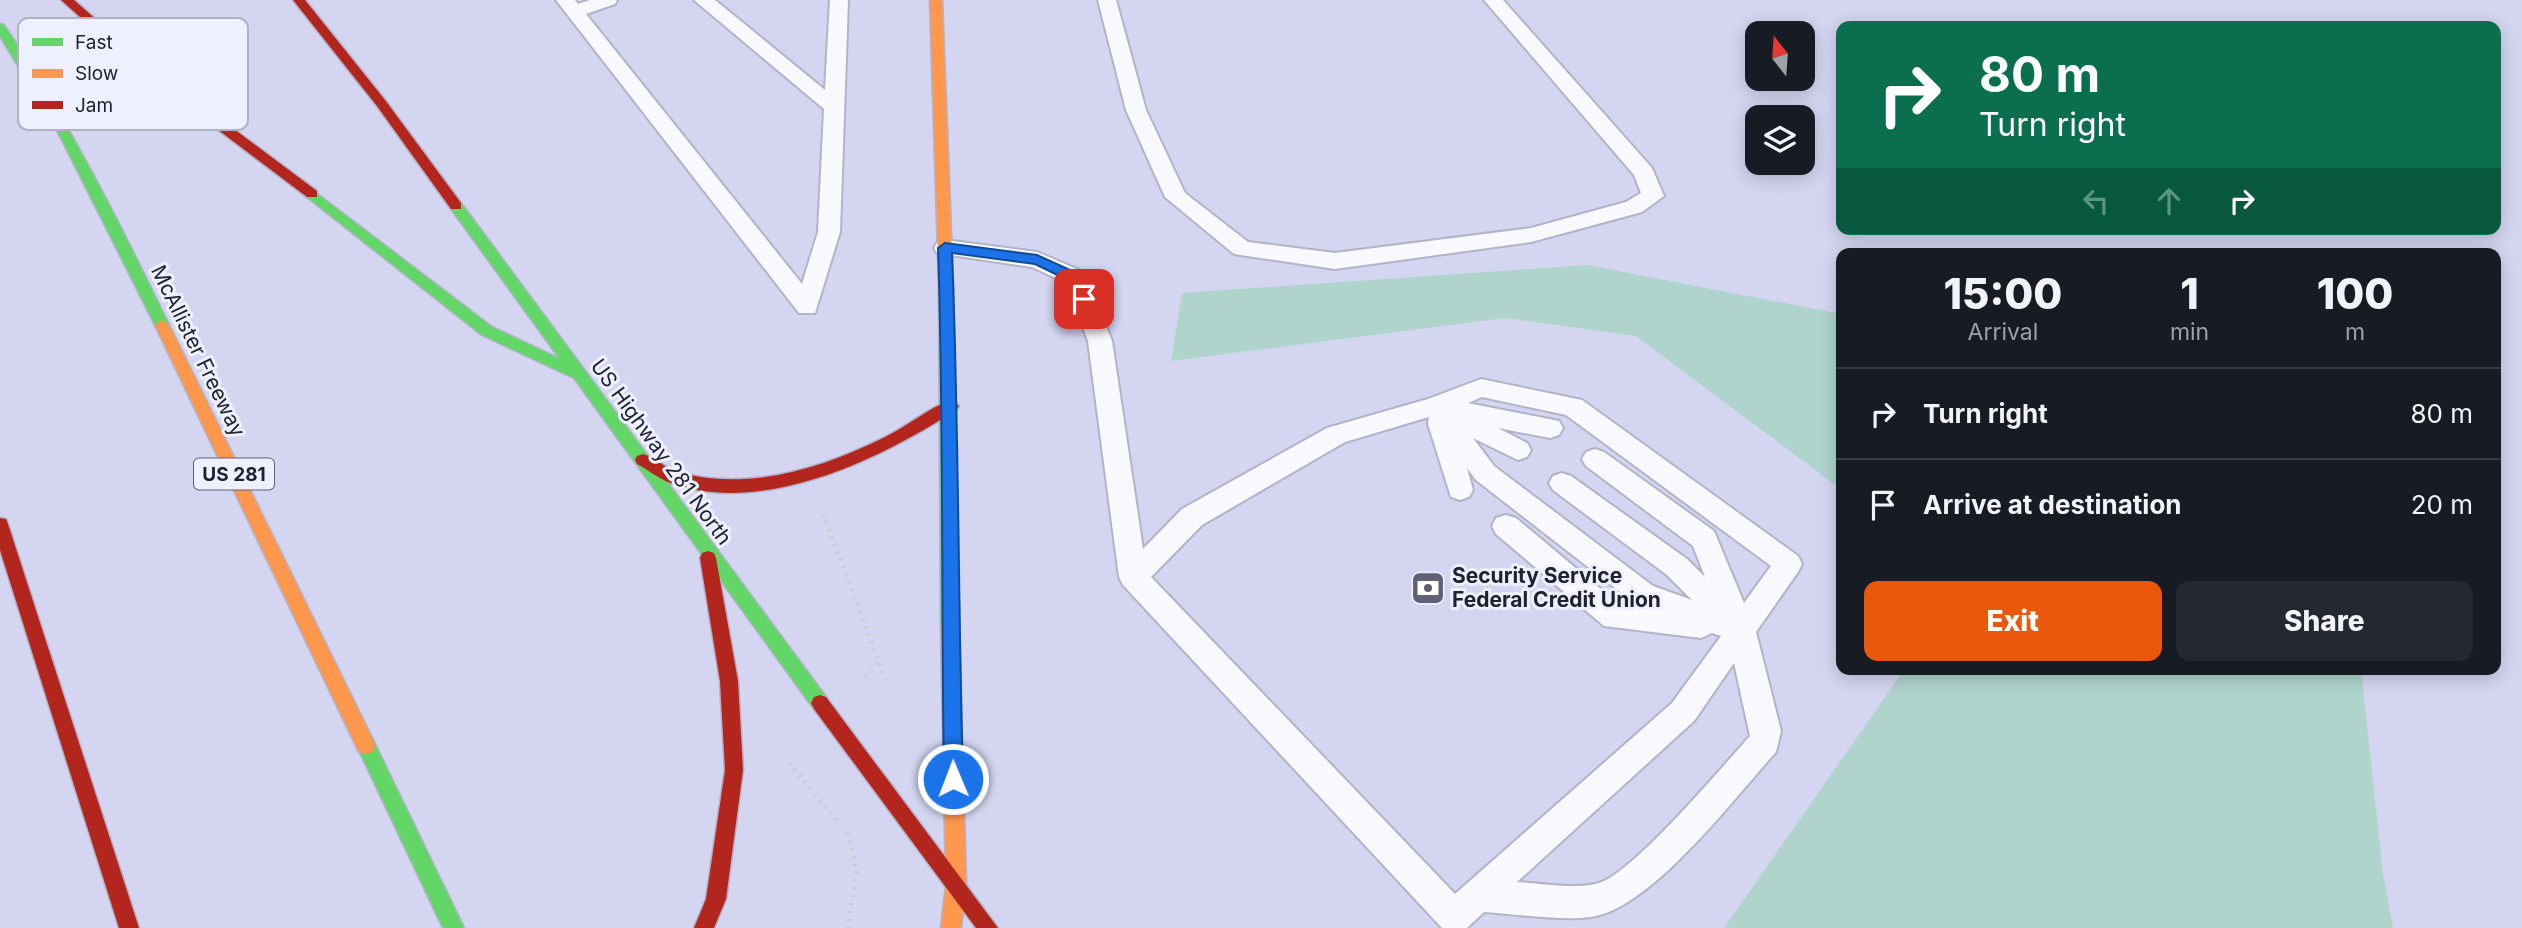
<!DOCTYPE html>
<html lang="en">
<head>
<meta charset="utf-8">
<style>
  :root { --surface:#171b24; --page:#242831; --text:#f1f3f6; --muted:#9ea1a6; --line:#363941; --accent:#ea580c }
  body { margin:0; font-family:Inter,sans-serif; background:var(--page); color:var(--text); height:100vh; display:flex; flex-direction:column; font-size:26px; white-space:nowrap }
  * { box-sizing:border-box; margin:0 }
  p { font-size:23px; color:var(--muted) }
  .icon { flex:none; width:38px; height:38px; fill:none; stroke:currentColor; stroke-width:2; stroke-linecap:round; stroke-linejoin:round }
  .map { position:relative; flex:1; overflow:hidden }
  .details { position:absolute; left:1836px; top:248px; width:665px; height:427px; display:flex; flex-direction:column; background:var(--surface); border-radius:14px; box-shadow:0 4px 18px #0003 }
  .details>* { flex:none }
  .banner { position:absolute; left:1836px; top:21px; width:665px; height:214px; border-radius:14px; box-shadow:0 4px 18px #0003; background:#0b6e4f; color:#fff; overflow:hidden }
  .needle { width:46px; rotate:343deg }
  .fabs { position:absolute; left:1745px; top:21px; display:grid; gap:14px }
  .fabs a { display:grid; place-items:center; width:70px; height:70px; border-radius:14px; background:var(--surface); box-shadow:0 4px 18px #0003; font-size:35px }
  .pin { position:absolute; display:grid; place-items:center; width:60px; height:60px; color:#fff; margin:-30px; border-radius:14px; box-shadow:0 4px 10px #0006 }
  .me { position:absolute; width:77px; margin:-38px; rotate:359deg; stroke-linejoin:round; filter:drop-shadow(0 0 5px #0008) }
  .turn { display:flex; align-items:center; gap:24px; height:147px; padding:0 28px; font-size:32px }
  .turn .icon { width:91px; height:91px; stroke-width:2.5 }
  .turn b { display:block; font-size:49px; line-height:60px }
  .lanes { display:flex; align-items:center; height:66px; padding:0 28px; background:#0003; justify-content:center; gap:35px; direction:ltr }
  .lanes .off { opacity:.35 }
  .eta { display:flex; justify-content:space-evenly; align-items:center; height:119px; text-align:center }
  .eta b { font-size:42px; font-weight:800; line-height:49px }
  .action { display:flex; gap:14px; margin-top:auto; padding:14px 28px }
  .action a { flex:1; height:80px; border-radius:14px; background:var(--accent); color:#fff; font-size:28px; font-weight:800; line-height:80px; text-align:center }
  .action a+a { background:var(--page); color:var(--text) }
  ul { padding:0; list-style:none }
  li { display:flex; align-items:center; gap:21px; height:91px; padding:0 28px; border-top:2px solid var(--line) }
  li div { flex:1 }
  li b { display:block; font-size:26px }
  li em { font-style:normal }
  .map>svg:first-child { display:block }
  .green { fill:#aed4cc }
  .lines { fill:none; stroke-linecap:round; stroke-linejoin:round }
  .lane-casing { stroke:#b2b3c8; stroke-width:4 }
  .fast-casing { stroke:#b2b3c8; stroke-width:3 }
  .slow-casing { stroke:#b2b3c8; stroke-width:3 }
  .jam-casing { stroke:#b2b3c8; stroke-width:3 }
  .path { stroke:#cbcbd3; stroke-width:5; stroke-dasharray:2 6; stroke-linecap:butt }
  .lane { fill:#f9f9fd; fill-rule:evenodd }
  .fast { fill:#63d668; fill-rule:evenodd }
  .slow { fill:#ff974d; fill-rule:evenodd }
  .jam { fill:#b3261e; fill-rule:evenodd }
  .route { fill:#1a73e8; stroke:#114b97; stroke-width:2 }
  .labels { text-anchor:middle; stroke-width:6; stroke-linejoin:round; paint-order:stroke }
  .shield { fill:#eef0ff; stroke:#5e5f70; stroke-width:2 }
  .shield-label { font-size:19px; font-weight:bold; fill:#202133 }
  .street-label { font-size:21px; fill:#202133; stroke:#eef0ff }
  .poi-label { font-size:21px; font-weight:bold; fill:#202133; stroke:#eef0ff; text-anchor:start }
  .key { fill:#eef0ff; stroke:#b0b2c2; stroke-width:2 }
  .key-label { font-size:19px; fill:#202133 }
</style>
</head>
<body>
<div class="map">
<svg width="2522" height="928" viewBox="0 0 2522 928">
  <rect width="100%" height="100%" fill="#d4d6f1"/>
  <!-- green -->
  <path class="green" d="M1587,265L1841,314V489L1636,336L1505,318L1171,361L1182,293Z
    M1904,670H2361L2383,874L2393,928H1724Z"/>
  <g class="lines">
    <!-- lane casing -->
    <g class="lane-casing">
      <path id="lane" d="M556,0H575L578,4L590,0H617L615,4L586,14L802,284L818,232L824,109L694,0H715L825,90L830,0H848L840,232L815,313H799Z
        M1098,0H1116L1146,110L1185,193L1248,242L1335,253L1531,228L1626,202L1641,193L1634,175L1484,0H1503L1652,168L1664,196L1642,212L1531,242L1335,269L1234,254L1165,197L1126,110Z
        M945,240L1037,252L1084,272L1112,341L1143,549L1182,509L1327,428L1428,399L1481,379L1582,400L1798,556L1802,564L1798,572L1756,632L1781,731L1776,752C1735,797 1651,909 1591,917C1559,921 1516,914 1484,912L1467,928H1442L1123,585L1119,577L1088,341L1066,283L1032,267L937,253L934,248L937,243ZM1482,397L1566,415L1771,566L1744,603L1714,531L1604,452L1595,449L1586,452L1582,459L1586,466L1693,546L1705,577L1687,559L1571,476L1562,473L1553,476L1549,483L1553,490L1667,575L1692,600L1653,586L1494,466L1473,438L1518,460L1527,457L1531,450L1527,443L1498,428L1550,438L1559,435L1563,428L1559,421L1468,403ZM1429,417L1428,424L1451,497L1460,500L1469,497L1473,490L1467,468L1476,480L1633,602L1649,609L1621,606L1516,518L1506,515L1496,518L1492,526L1496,534L1604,626L1701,638L1712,633L1721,636L1672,703L1455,894L1151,577L1202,525L1345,442ZM1734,663L1750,736C1722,767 1633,873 1599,883C1575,890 1542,883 1517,882L1694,721Z"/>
    </g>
    <!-- fast casing -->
    <g class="fast-casing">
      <path id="fast" d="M0,24L4,25C68,120 119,222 169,325L167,329L162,330L155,325L60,136L0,36Z
        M312,190L492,327L560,359L449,206L451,203H461L826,697L829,703L826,709L820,711L814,709L574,378L482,335L307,197L305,194Z
        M946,279L953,284L959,624L956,629L950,631L944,629L941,624L939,284Z
        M366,738L373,740L464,928H443L357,746L359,740Z"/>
    </g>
    <!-- slow casing -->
    <g class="slow-casing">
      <path id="slow" d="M930,0H942L953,284L946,289L939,284Z
        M162,320L169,325L373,740L375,746L373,752L366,754L359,752L155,325Z
        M950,617L956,619L959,624L966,885L961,928H941L946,885L941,624L944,619Z"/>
    </g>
    <!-- jam casing -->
    <g class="jam-casing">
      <path id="jam" d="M61,0H74L148,65L317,191V197H307L140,71Z
        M293,0H305L385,100L461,203V209H451L377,106Z
        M951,400L959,406L956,410C879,460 763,516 670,483C658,478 648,470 637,464L635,460L637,456L643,454C657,458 667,470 681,473C751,491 823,468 885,437C906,427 930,407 951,400Z
        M0,518L6,519L8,524L139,928H119L0,550Z
        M708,551L714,553L716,558L738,681L743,770L726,899L714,928H694L706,899L725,770L720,681L700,558L702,553Z
        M820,695L826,697L998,928H976L814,709L811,703L814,697Z"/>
    </g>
    <!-- path -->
    <path class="path" d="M823,514L886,680
      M865,676L879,662
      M789,763L839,823
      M847,833L857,869L848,928"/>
    <!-- lane -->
    <use href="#lane" class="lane"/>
    <!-- fast -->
    <use href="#fast" class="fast"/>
    <!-- slow -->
    <use href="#slow" class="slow"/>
    <!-- jam -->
    <use href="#jam" class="jam"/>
  </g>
  <!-- route -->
  <path class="route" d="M945,243L1037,255L1081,275L1091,299L1084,304L1079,302L1070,281L1035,264L952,253C959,428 958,604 963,779L960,785L953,788L947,785L944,779C941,602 944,425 938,248Z"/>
  <!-- icons -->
  <defs>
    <g id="bank-square" transform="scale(1.75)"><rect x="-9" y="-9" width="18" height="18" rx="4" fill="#5f6076" stroke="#eef0ff"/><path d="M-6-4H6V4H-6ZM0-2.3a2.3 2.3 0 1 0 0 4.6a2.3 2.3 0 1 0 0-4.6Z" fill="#fff"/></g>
  </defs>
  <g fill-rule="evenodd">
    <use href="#bank-square" x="1428" y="588"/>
  </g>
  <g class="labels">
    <!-- shield labels -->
    <rect class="shield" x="194" y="458.5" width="80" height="31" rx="5"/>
    <g class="shield-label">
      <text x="234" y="481">US 281</text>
    </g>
    <!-- street labels -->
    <g class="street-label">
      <text transform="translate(198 351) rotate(64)" y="7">McAllister Freeway</text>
      <text transform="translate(661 452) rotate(54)" y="7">US Highway 281 North</text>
    </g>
    <!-- poi labels -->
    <g class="poi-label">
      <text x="1452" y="583">Security Service<tspan x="1452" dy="24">Federal Credit Union</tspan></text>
    </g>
  </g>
  <!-- legend -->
  <rect x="18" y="18" width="230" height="112" rx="10" class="key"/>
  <rect x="32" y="38" width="31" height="8" fill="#63d668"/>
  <rect x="32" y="69" width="31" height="9" fill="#ff974d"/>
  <rect x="32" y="101" width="31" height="8" fill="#b3261e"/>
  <g class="key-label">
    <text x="75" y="49">Fast</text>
    <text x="75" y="80">Slow</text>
    <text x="75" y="112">Jam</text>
  </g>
</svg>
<div class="fabs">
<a><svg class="needle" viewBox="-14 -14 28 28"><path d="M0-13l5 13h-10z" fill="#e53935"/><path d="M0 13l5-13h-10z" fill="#9ea1a6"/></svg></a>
<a><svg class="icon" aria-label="layers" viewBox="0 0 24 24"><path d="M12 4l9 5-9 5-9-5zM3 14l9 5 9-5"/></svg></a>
</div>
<div class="pin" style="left:1084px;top:299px;background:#d93025"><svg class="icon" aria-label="arrive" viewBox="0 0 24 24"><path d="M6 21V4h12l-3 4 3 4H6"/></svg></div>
<svg class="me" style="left:953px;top:779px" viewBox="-20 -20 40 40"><circle r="17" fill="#1a73e8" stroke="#fff" stroke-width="3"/><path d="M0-11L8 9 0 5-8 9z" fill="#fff"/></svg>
<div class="banner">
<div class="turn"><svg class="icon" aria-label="right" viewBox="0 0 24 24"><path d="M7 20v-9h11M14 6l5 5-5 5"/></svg><div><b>80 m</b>Turn right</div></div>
<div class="lanes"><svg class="icon off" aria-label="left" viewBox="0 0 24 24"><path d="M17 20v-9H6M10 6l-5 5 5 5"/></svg><svg class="icon off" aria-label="ahead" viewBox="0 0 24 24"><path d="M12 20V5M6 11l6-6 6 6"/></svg><svg class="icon" aria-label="right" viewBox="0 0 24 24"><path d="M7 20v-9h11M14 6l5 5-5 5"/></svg></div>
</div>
<section class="details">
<div class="eta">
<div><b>15:00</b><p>Arrival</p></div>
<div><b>1</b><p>min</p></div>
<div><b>100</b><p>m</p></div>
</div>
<ul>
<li><svg class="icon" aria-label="right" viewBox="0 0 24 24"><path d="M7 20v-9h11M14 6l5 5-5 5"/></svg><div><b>Turn right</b></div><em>80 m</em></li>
<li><svg class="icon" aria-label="arrive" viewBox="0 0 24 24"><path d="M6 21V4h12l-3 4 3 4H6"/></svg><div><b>Arrive at destination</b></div><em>20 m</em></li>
</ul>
<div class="action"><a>Exit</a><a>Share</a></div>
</section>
</div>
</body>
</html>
